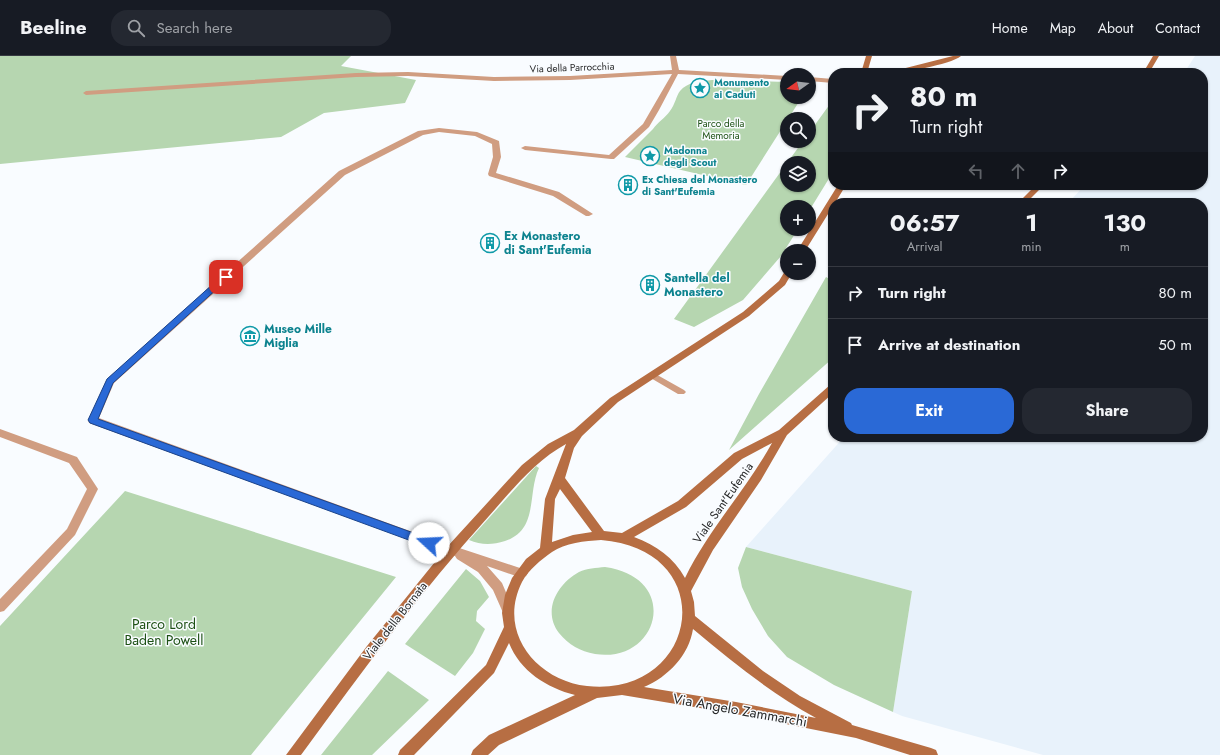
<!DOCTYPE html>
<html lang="en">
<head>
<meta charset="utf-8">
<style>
  :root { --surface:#171b24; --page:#242831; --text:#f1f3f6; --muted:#9ea1a6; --line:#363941; --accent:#2a69d6 }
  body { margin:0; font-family:Jost,sans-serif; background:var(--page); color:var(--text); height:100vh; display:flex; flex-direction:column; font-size:15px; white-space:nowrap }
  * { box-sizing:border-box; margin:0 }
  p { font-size:13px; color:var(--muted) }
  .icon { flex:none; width:22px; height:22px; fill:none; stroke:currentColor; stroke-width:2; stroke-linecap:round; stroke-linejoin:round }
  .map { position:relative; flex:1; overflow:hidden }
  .sheet { position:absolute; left:828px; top:142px; width:380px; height:244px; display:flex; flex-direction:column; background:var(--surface); border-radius:16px; box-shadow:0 1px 3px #0004 }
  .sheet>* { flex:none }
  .banner { position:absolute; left:828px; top:12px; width:380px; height:122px; border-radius:16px; box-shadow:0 1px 3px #0004; background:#171b24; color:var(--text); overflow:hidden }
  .needle { width:26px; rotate:256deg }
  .tools { position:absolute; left:780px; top:12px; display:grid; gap:8px }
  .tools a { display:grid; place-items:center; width:36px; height:36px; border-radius:50%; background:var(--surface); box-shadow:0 1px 3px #0004; font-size:20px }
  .pin { position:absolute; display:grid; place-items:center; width:34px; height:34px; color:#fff; margin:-17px; border-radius:8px; box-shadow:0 2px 6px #0006 }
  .me { position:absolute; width:44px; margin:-22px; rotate:290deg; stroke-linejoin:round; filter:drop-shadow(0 0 3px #0008) }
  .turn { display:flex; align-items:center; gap:14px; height:84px; padding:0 16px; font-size:18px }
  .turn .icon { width:52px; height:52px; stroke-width:2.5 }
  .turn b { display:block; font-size:28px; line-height:34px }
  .lanes { display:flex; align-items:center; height:38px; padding:0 16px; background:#0003; justify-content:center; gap:20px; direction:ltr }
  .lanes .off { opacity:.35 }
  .eta { display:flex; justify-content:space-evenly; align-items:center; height:68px; text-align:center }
  .eta b { font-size:24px; font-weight:700; line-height:28px }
  .cta { display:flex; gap:8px; margin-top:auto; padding:8px 16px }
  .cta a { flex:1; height:46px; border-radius:16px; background:var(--accent); color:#fff; font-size:16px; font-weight:700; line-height:46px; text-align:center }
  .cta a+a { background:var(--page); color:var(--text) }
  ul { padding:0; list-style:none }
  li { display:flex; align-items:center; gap:12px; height:52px; padding:0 16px; border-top:1px solid var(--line) }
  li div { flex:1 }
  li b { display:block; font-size:15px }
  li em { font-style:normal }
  header { display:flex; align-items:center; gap:24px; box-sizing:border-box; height:56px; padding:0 20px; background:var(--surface); border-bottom:1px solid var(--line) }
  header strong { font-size:19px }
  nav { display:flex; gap:22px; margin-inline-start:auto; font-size:14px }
  .search { width:280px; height:36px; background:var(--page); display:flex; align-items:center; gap:10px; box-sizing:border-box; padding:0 14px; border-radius:16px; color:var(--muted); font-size:15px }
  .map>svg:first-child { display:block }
  .built { fill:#e8f2fb }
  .green { fill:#b6d6b0 }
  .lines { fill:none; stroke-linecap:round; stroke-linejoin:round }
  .lane { fill:#d09d81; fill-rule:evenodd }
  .street { fill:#d09d81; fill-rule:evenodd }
  .secondary { fill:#b76e43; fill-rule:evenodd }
  .route { fill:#2a69d6; stroke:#1b448b }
  .labels { text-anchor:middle; stroke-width:3; stroke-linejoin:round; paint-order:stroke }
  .far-street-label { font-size:10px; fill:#28292a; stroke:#f9fcff }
  .far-culture-label { font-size:10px; font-weight:bold; fill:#0d838f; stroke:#f9fcff; text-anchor:start }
  .far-park-label { font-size:10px; fill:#1d5014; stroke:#f9fcff }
  .culture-label { font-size:12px; font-weight:bold; fill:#0d838f; stroke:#f9fcff; text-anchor:start }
  .street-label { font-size:12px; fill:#28292a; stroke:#f9fcff }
  .near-park-label { font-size:14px; fill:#1d5014; stroke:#f9fcff }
  .near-street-label { font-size:14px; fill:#28292a; stroke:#f9fcff }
</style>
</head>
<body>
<header>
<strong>Beeline</strong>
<div class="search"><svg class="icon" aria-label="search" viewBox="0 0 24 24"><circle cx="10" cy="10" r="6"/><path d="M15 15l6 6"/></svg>Search here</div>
<nav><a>Home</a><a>Map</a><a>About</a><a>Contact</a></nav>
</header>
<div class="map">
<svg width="1220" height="699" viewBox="0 0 1220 699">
  <rect width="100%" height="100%" fill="#f9fcff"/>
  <!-- built -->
  <path class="built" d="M1195,0H1220V699H1043L902,660L893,656L912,535L746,491L844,381H1203V147H1068L1085,129H1203V17H1184Z"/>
  <!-- green -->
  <path class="green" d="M0,0H351L341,10L416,24L405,47L324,57L281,81L0,108Z
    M712,24L787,26V41H802L746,129L625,101L653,73C658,66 665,62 670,55C675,49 676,40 680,35C687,26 701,25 712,24Z
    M830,48L833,49V116L809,155V151H787V173H798L781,200L743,244L694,271L674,263L787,107V129H809V107H787L803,85H809V77Z
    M826,221L833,225V302L729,394L759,338Z
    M536,410L539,412C527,437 539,474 505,485C492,489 481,489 469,484Z
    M125,435L396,521L251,699H0V570Z
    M746,491L912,535L893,656L834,629L787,601L768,580L752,553L742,531L738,512Z
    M605,511C682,522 659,608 595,598C580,595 569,589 559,577C542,555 557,528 579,516C587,512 596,512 605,511Z
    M466,513L480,525L489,541L477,555L476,565L485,573L473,597L455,620L405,588Z
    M388,615L429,644L372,699H321Z"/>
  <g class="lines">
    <!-- lane -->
    <path class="lane" d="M907,12L925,16L926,17L905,15V13Z
      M408,16L494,21L497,23L494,25L408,20L356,21L86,39L83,37L86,35L356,17Z
      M439,72L477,76L499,85L501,101L496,117L559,136L593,158L589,160H586L553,140L489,120L488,118L493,101L492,88L475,80L439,76L423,79L345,119L114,327L99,362L432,483L526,514L528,517L526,520L522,522L487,510L502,527L514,555L512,559L508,560L504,559L493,534L478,516L457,503L455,500L89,367L88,364L107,323L339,115L418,75Z
      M1019,129H1031L1040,133L1036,135Z
      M652,316L684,334L686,336L684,338H678L649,321L647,319Z"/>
    <!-- street -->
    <path class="street" d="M670,0H676L679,14L787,20V24L678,18L659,54L649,71L614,103H611L525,94L521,92L525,90L609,99L643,68L672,18L570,24L494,25L491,23L494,21L570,20L672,14Z
      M809,21L833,23V27L809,25Z
      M0,373L77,401L98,433L75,479L4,555L0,556V543L67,473L87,433L69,407L0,381Z"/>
    <!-- secondary -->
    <path class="secondary" d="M866,0H872L867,17H861Z
      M953,0H961C950,9 901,17 886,17Z
      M1153,0H1159L1149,17H1143Z
      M838,129H846L835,147H833V150L805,195H797Z
      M1036,129H1044L1026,147H1018Z
      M785,215H787V217H792L785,229L749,260L618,346L582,380L574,392L565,422L604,475L622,477L678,445L734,397L779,374L830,329L833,328V337L787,379L761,424L713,494L691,535L694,546L695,560L763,615L800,640L851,667L852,669L931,692L936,694L938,699H910L856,682L736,658L622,639L597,642L499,689L488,699H471L473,694L489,679L575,639C547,632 520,615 509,587L494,617L414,699H398L400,694L486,609L504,571L502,557L505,539L512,522L526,503L540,492L545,443L566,388C535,405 512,434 489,460C421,535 361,617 301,699H286L367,590L447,491L522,409L548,388L574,374L610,342L743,256L779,225ZM772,387C746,434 708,474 685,522C674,502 656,489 634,481L686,451L742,403ZM560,433L592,476L573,479L552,486L555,443ZM601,484C723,494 699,642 587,630C536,624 497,576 522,526C529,513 541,504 552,496C565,487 585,485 601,484ZM693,573C733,606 770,637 816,662L736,646L644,631C668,621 689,599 693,573Z"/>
  </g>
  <!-- route -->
  <path class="route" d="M223,219H226L230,221L113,327L98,363L433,484L434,487L433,490L429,491L425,490L90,367L88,364L107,323Z"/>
  <!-- icons -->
  <defs>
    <g id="sight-ring" transform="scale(1)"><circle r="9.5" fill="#f9fcff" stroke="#0f9aa8" stroke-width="1.5"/><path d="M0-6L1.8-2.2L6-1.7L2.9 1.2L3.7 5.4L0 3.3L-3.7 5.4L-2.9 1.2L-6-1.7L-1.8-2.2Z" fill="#0f9aa8"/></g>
    <g id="building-ring" transform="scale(1)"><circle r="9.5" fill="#f9fcff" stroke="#0f9aa8" stroke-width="1.5"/><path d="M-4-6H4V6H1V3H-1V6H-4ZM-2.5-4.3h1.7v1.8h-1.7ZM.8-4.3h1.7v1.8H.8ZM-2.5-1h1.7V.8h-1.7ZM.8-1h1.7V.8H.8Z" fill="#0f9aa8"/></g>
    <g id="museum-ring" transform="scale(1)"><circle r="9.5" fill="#f9fcff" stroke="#0f9aa8" stroke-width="1.5"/><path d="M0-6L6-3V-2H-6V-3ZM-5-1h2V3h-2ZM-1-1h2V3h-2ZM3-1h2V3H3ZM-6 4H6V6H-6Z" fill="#0f9aa8"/></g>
  </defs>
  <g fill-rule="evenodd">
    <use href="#sight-ring" x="700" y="32"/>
    <use href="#sight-ring" x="650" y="100"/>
    <use href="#building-ring" x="628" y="129"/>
    <use href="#building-ring" x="490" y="187"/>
    <use href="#building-ring" x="650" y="229"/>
    <use href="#museum-ring" x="250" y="280"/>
  </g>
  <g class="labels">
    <!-- far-street labels -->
    <g class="far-street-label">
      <text transform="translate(572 11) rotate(-2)" y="4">Via della Parrocchia</text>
    </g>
    <!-- far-culture labels -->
    <g class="far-culture-label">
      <text x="714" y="30">Monumento<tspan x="714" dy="12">ai Caduti</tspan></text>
      <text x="664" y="98">Madonna<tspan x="664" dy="12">degli Scout</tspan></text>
      <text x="642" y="127">Ex Chiesa del Monastero<tspan x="642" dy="12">di Sant'Eufemia</tspan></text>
    </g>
    <!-- far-park labels -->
    <g class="far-park-label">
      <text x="721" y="71">Parco della<tspan x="721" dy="12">Memoria</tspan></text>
    </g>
    <!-- culture labels -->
    <g class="culture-label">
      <text x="504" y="184">Ex Monastero<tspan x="504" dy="14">di Sant'Eufemia</tspan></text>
      <text x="664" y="226">Santella del<tspan x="664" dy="14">Monastero</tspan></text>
      <text x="264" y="277">Museo Mille<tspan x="264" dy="14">Miglia</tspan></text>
    </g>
    <!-- street labels -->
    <g class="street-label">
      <text transform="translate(723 447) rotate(-55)" y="4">Viale Sant'Eufemia</text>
      <text transform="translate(395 565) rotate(-52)" y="4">Viale della Bornata</text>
    </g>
    <!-- near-park labels -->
    <g class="near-park-label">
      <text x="164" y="573">Parco Lord<tspan x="164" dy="16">Baden Powell</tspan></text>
    </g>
    <!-- near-street labels -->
    <g class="near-street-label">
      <text transform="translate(740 654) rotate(10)" y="5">Via Angelo Zammarchi</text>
    </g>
  </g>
</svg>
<div class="tools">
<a><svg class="needle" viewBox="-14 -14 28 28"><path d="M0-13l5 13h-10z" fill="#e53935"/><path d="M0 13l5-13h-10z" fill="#9ea1a6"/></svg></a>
<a><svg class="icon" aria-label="search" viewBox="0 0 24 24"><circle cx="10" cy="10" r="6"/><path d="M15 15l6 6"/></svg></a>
<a><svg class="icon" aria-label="layers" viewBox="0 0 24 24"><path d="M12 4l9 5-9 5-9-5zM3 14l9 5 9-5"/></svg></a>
<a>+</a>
<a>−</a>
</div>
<div class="pin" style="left:226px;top:221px;background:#d93025"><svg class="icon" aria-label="arrive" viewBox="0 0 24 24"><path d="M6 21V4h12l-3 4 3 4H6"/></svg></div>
<svg class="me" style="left:429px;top:487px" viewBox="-20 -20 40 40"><circle r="19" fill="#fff"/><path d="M0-13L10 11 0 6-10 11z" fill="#2a69d6"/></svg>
<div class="banner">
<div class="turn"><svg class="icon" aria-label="right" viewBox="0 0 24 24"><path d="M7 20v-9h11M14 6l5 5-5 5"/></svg><div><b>80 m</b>Turn right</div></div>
<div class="lanes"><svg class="icon off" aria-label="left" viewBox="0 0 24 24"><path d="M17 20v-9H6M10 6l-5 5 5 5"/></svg><svg class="icon off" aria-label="ahead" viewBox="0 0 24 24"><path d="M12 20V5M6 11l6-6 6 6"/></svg><svg class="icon" aria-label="right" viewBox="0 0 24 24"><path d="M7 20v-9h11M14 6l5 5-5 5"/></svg></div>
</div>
<section class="sheet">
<div class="eta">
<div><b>06:57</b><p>Arrival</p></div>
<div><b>1</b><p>min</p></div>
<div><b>130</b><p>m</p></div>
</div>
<ul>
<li><svg class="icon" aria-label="right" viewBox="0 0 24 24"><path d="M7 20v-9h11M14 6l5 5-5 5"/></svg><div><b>Turn right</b></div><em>80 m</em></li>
<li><svg class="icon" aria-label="arrive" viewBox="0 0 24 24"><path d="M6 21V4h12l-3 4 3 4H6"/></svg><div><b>Arrive at destination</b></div><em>50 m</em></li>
</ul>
<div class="cta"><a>Exit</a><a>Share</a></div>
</section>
</div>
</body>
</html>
